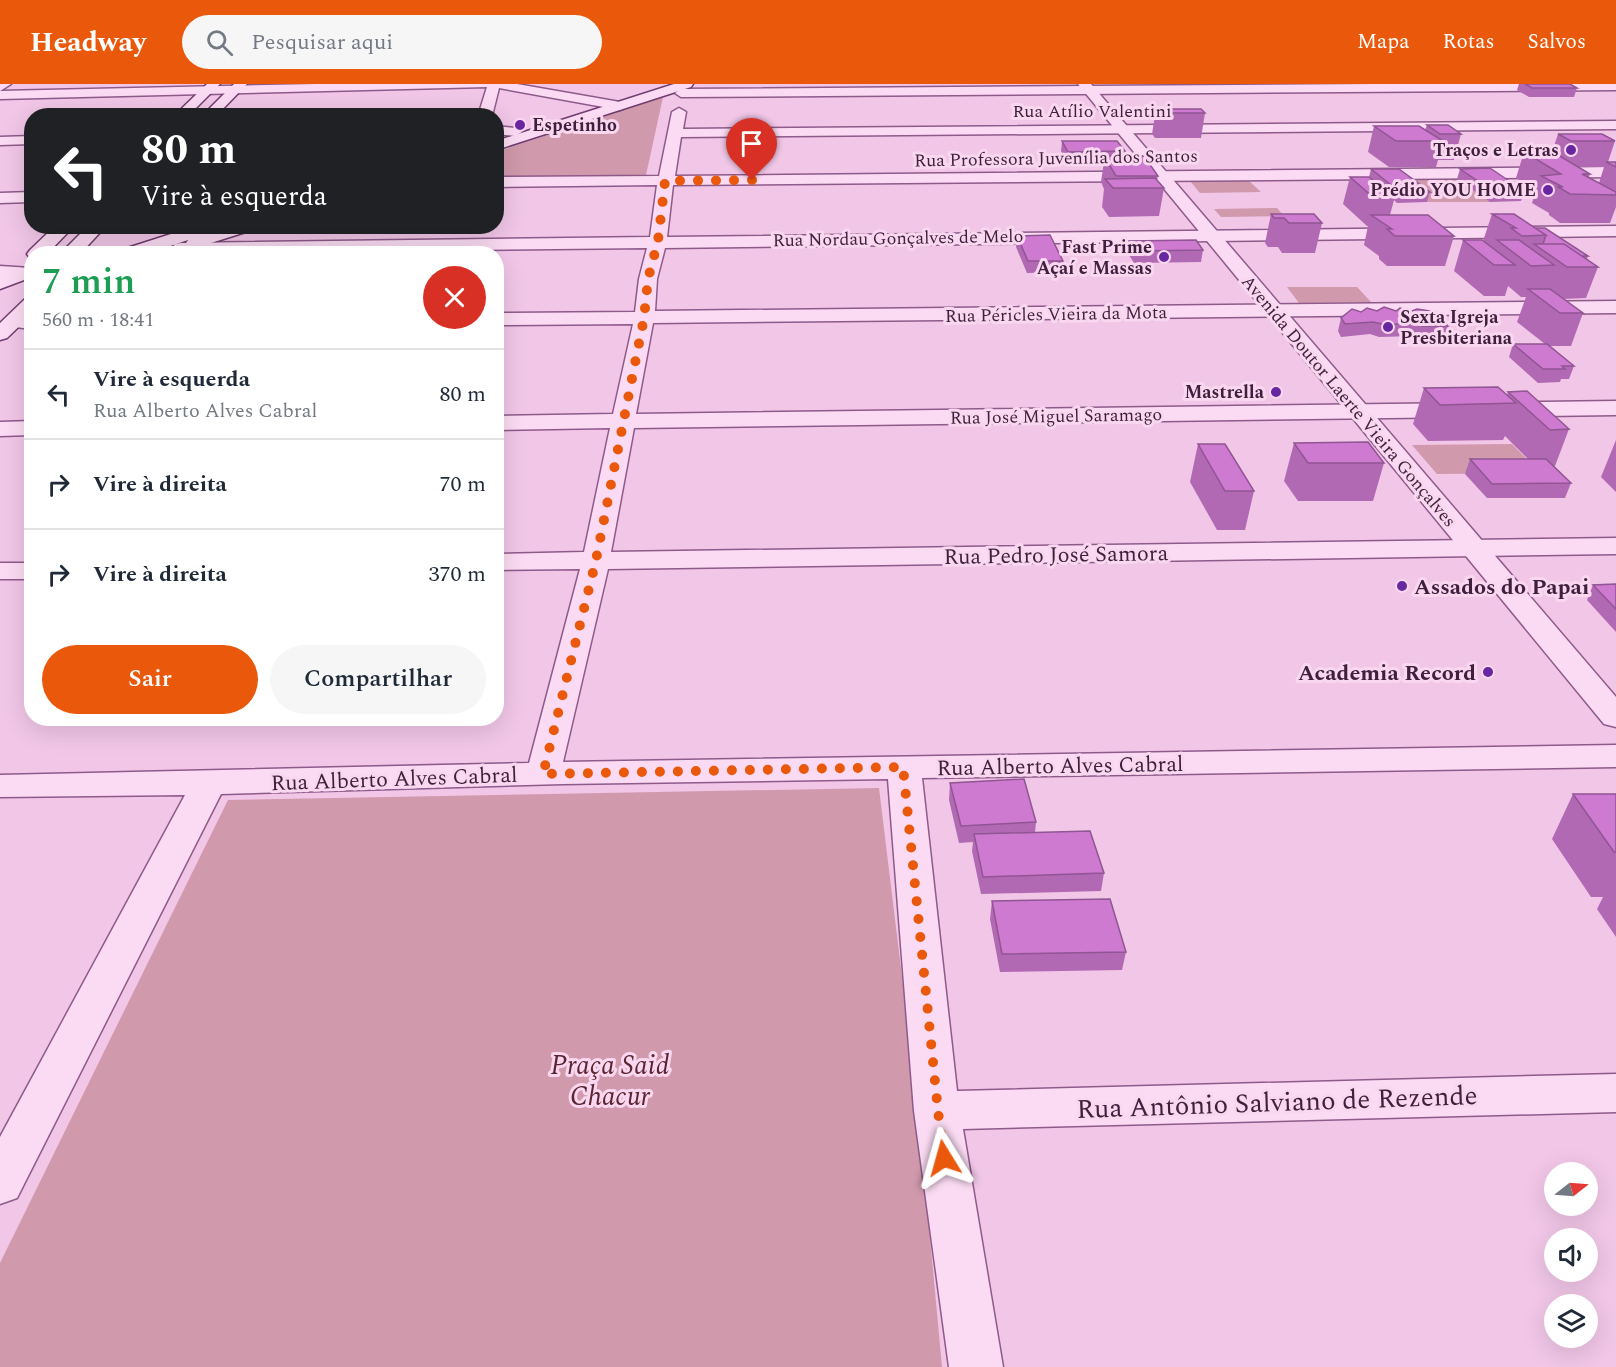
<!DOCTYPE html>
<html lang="pt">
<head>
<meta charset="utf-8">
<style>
  :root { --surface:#fff; --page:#f6f6f7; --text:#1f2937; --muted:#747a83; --line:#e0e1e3; --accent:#ea580c }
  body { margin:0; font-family:Spectral,serif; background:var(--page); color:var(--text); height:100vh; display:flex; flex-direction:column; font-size:22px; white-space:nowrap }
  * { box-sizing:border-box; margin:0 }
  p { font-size:20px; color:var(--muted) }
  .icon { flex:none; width:33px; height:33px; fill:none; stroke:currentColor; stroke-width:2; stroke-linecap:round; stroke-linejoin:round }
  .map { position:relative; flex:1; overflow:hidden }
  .drawer { position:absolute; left:24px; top:162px; width:480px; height:480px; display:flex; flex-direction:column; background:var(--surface); border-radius:24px; box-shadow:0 6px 24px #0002 }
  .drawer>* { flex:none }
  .top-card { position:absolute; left:24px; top:24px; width:480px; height:126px; border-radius:24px; box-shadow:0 6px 24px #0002; background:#202124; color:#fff; overflow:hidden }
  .needle { width:39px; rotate:73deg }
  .buttons { position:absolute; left:1544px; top:1078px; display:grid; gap:12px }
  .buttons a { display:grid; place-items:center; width:54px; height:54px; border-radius:50%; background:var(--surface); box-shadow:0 6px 24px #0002; font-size:30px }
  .pin { position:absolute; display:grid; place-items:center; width:51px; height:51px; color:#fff; margin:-62px -26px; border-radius:50% 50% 50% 0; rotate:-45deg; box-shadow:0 0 6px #0007 }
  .pin .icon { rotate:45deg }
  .me { position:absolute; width:66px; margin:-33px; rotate:352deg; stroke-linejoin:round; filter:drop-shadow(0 0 4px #0008) }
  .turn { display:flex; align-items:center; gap:21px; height:126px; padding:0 18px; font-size:27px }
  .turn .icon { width:78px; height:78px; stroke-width:2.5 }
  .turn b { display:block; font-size:42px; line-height:51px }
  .round { display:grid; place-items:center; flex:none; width:63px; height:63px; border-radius:32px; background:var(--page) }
  .overview { display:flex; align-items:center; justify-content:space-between; height:102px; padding:0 18px }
  h1 { font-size:36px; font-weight:600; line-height:45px; color:#1e9e55 }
  .action { display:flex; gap:12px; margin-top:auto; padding:12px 18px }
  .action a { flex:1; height:69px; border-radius:36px; background:var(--accent); color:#fff; font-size:24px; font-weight:600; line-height:69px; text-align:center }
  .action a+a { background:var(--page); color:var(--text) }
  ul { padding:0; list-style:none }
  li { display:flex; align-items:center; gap:18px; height:90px; padding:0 18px; border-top:2px solid var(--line) }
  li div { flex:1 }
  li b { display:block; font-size:22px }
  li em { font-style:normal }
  header { display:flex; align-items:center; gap:36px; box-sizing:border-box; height:84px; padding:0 30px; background:var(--accent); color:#fff }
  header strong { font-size:28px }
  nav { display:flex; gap:33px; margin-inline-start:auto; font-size:21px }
  .search { width:420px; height:54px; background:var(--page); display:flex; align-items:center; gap:15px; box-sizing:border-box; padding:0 21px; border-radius:33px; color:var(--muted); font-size:22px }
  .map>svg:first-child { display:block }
  .green { fill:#d099ac }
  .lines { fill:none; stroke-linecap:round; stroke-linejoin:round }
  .minor-casing { stroke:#8e5a8a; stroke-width:3 }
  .tertiary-casing { stroke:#8e5a8a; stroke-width:3 }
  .secondary-casing { stroke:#703d6e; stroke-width:3 }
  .minor { fill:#fbdbf3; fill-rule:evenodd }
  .tertiary { fill:#fbdbf3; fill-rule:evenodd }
  .secondary { fill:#fbdbf3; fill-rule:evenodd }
  .wall { fill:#b169b4; fill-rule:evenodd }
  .building { fill:#ce7ad1; stroke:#905592; stroke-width:1.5 }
  .route { stroke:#ea580c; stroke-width:10; stroke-dasharray:0 18 }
  .poi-dot { fill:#6827a1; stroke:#f8d7ef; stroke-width:2 }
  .labels { text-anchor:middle; stroke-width:6; stroke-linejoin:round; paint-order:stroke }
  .far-street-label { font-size:18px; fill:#3e1f3d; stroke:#f8d7ef }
  .far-poi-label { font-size:18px; font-weight:bold; fill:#3e1f3d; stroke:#f8d7ef; text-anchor:end }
  .street-label { font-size:22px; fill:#3e1f3d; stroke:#f8d7ef }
  .poi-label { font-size:22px; font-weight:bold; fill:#3e1f3d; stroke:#f8d7ef; text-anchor:start }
  .near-park-label { font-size:27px; font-style:italic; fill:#5b2430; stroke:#f8d7ef }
  .near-street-label { font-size:27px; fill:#3e1f3d; stroke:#f8d7ef }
</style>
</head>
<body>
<header>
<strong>Headway</strong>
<div class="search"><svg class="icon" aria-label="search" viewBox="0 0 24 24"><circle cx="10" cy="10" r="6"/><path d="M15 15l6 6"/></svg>Pesquisar aqui</div>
<nav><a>Mapa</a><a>Rotas</a><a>Salvos</a></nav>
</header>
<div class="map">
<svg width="1616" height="1283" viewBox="0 0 1616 1283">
  <rect width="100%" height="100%" fill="#f1c6e7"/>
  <!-- green -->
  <path class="green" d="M663,13L646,91L497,93L496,68Z
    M1396,95H1457L1490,118H1427Z
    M1190,97H1249L1261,108L1200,109Z
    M1277,124L1284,132L1221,133L1214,125Z
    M1287,203H1357L1371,218L1299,219Z
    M1512,360L1541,389L1437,390L1412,361Z
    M879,704L918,1024L942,1283H0V1179L228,716Z"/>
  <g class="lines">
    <!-- minor casing -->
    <g class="minor-casing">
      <path id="minor" d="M316,0H517L620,18L627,22L620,26L499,4L492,32H478L487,3L0,15V7Z
        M1374,0H1616V6L681,13L675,9L681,5Z
        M679,24L686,28L683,45L1616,37V45L681,53L675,92L1616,83V93L673,101L667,153L1616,142V152L665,164L657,195L655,227L1616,217V229L653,239L636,330L1616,317V331L634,344L611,468L1616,454V470L608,485L563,678L1616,661V683L922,694L957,1007L1616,990V1028L963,1045L1003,1283H949L914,1027L888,695L563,700L221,710L17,1114L0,1120V1053L185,711L0,713V691L529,679L580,485L496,486V470L584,468L610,344L496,346V332L613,330L633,240L496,241V229L635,228L639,195L647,164L181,169L175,168L172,164L175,160L181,159L650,153L657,101L496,103V93L659,92L672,28Z
        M496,42L515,44L522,48L515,52L496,50Z
        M32,52V60L0,61V53Z
        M32,108V118L0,119V109Z
        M0,182L31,184L32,191L24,194H0Z
        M13,232L32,233V245L6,242L3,238L6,234Z
        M32,337V351L0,352V338Z
        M0,479H32V495H0Z"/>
    </g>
    <!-- tertiary casing -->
    <g class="tertiary-casing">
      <path id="tertiary" d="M0,0H11L0,7Z
        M1078,0H1091L1616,613V643L1604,640Z"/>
    </g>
    <!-- secondary casing -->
    <g class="secondary-casing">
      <path id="secondary" d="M207,0H220L188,32H174Z
        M234,0H247L216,32H202Z
        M674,0H693L691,3L496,66V57Z
        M55,142H74L47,170H32V174H30L27,170L30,166Z
        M88,142H106L80,170H60Z
        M196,142H223L222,144L254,142L252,146L195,164L189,163L186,159L188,156L147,170H118L121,166Z
        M32,182V193L0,205V191Z
        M32,213V230L7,254L0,256V239L25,215Z"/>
    </g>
    <!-- minor -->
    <use href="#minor" class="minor"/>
    <!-- tertiary -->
    <use href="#tertiary" class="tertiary"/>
    <!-- secondary -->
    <use href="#secondary" class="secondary"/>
  </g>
  <!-- wall -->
  <path class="wall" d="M1519,0H1570L1577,4L1574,13H1529L1517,6Z
    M1156,25L1205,29L1201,54H1155L1152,50Z
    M1427,41L1461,50L1454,76H1438L1436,83H1389L1368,68L1374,42L1425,46Z
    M1558,50L1615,57L1608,78H1616V123L1610,139H1560L1549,131V129L1532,119L1536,107L1516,94L1524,68H1552ZM1579,83H1604L1599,99L1589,93L1590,90Z
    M1062,57L1125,67L1124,72L1158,92L1157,97L1164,104L1159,132L1109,133L1102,123L1104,105L1101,98L1104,77L1067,78L1061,67Z
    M1371,85L1430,108L1427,118L1397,119L1394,116L1390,131L1454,152L1445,182H1387L1379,175V172L1364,161L1368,142H1367L1343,120L1350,93H1369Z
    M1460,85L1524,107L1521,117L1490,118L1457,95Z
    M1271,130L1322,139L1315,169H1282L1278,163H1268L1265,159Z
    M1492,130L1535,144L1588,172L1587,175L1598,183L1586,214L1563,215L1583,229L1571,262H1550L1574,282L1569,295H1561L1560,298L1538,299L1509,273L1513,260H1545L1517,238L1526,213H1521L1508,202L1505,212H1484L1454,187L1463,156L1483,157Z
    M1017,152L1063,177L1061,188L1027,189L1016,163Z
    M1129,157L1203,166L1201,178L1134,179L1127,168Z
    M1361,228L1448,242L1444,255H1418L1415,252L1379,253L1370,250L1341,253L1338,247L1341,234Z
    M1424,304L1507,311L1508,308L1569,345L1555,382H1554L1571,399L1565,414H1487L1465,390L1470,375H1528L1505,352L1503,356L1428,357L1413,340Z
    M1616,356V408L1601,393Z
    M1294,359L1384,379L1373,417H1298L1284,397Z
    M1198,360L1254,407L1245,446H1217L1190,398Z
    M1616,500V548L1587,516L1593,501Z
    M950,699L1036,738L1035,748L1104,789L1101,807L981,810L972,767L973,758L959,759L949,716Z
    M1573,710H1616V853L1597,825L1603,813H1591L1552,755Z
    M992,817L1126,868L1122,886L1000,888L990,835Z"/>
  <!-- building -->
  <path class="building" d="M1525,0H1570L1577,4H1532Z
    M1156,25H1201L1205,29H1159Z
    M395,29L394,32H363L364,30Z
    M315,30H347L346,32H314Z
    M1427,41H1448L1461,50H1440Z
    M1374,42H1419L1443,57H1396Z
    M1558,50H1602L1615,57H1571Z
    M1062,57H1117L1125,67L1068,68Z
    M1524,68H1553L1590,90H1582L1616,108V111L1570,110L1558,103H1563L1541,92L1561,90Z
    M1104,72H1144L1158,92H1116Z
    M1606,78H1616V83Z
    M1490,84L1524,107H1493L1460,85Z
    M1371,85H1399L1430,108H1400Z
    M1350,93H1369L1394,113L1374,114Z
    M1155,94L1164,104H1113L1105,95Z
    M1271,130H1314L1322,139H1289L1284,134H1274Z
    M1492,130H1514L1546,151L1522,152L1511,144H1516Z
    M1371,131H1428L1454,152H1395L1387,145H1392Z
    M1535,144H1545L1588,172H1582L1564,160H1543L1546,151Z
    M1050,151L1063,177H1028L1017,152Z
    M1196,156L1203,166L1136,167L1129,157Z
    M1463,156H1482L1515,181H1494Z
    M1497,156H1519L1554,181L1531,182Z
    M1534,160H1564L1598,183H1567Z
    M1528,205H1550L1583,229H1560Z
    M1384,223L1396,227L1400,224L1412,227L1417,225L1436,228L1448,242H1422L1419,240H1382L1373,238L1345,240L1341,234L1352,225L1361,228L1367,224L1377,227Z
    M1513,260H1547L1574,282H1562L1565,285H1543Z
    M1498,303L1516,319L1440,321L1424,304Z
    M1527,307L1569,345L1550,346L1508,308Z
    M1368,358L1384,379H1308L1294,359Z
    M1198,360H1225L1254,407H1225Z
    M1470,375H1546L1571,399L1492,400Z
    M1616,500V525L1593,501Z
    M1024,695L1036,738L961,742L950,699Z
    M1573,710H1616V768H1614Z
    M1090,747L1104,789L983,793L974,750Z
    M1110,815L1126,868L1002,870L992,817Z"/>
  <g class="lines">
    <!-- route -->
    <path class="route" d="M752,96L665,97L658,157L648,195L644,234L596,476L543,690L903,683L938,1027L944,1074"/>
  </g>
  <!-- markers -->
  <g class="poi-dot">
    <circle cx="520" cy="41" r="6"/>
    <circle cx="1571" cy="66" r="6"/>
    <circle cx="1548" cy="106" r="6"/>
    <circle cx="1164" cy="173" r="6"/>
    <circle cx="1388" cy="243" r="6"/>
    <circle cx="1276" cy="308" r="6"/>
    <circle cx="1402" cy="502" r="6"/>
    <circle cx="1488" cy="588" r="6"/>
  </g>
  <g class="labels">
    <!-- far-street labels -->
    <g class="far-street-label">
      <text x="1092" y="33">Rua Atílio Valentini</text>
      <text transform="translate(1056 74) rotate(-1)" y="6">Rua Professora Juvenília dos Santos</text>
      <text transform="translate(898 154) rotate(-1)" y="6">Rua Nordau Gonçalves de Melo</text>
      <text transform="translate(1056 230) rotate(-1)" y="6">Rua Péricles Vieira da Mota</text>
      <text transform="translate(1349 317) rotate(50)" y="6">Avenida Doutor Laerte Vieira Gonçalves</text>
      <text transform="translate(1056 332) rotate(-1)" y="6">Rua José Miguel Saramago</text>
    </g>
    <!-- far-poi labels -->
    <g class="far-poi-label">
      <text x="532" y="47" text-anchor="start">Espetinho</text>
      <text x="1559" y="72">Traços e Letras</text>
      <text x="1536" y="112">Prédio YOU HOME</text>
      <text x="1152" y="169">Fast Prime<tspan x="1152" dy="21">Açaí e Massas</tspan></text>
      <text x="1400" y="239" text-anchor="start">Sexta Igreja<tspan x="1400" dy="21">Presbiteriana</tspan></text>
      <text x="1264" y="314">Mastrella</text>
    </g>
    <!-- street labels -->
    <g class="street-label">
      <text transform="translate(1056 470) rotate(-1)" y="8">Rua Pedro José Samora</text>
      <text transform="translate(1060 681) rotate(-1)" y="8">Rua Alberto Alves Cabral</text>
      <text transform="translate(394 694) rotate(-2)" y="8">Rua Alberto Alves Cabral</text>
    </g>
    <!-- poi labels -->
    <g class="poi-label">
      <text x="1414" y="510">Assados do Papai</text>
      <text x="1476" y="596" text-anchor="end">Academia Record</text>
    </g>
    <!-- near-park labels -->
    <g class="near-park-label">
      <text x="610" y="990">Praça Said<tspan x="610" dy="31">Chacur</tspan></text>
    </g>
    <!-- near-street labels -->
    <g class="near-street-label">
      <text transform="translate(1277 1018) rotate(-2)" y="9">Rua Antônio Salviano de Rezende</text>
    </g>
  </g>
</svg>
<div class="buttons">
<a><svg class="needle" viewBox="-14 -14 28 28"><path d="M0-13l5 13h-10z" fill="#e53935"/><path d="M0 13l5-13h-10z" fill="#747a83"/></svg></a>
<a><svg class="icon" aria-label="sound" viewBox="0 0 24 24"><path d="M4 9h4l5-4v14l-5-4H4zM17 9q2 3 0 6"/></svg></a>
<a><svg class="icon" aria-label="layers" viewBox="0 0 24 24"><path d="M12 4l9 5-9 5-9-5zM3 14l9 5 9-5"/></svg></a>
</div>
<div class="pin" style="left:752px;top:96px;background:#d93025"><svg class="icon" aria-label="arrive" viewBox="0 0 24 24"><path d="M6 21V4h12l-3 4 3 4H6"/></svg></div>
<svg class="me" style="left:944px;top:1074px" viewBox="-20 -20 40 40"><path d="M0-17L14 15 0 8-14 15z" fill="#ea580c" stroke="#fff" stroke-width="4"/></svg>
<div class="top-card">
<div class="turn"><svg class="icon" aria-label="left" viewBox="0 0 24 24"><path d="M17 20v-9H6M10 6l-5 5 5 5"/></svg><div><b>80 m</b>Vire à esquerda</div></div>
</div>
<section class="drawer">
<div class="overview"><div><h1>7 min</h1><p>560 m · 18:41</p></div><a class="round" style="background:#d93025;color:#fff"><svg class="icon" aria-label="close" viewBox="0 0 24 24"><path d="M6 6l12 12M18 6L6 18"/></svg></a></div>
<ul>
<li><svg class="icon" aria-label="left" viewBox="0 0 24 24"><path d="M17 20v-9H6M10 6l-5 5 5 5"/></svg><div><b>Vire à esquerda</b><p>Rua Alberto Alves Cabral</p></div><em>80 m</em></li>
<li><svg class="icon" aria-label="right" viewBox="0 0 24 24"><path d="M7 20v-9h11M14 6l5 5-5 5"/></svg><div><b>Vire à direita</b></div><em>70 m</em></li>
<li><svg class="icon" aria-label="right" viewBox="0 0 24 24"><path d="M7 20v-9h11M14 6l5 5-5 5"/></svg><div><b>Vire à direita</b></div><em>370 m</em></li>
</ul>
<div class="action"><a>Sair</a><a>Compartilhar</a></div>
</section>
</div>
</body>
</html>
